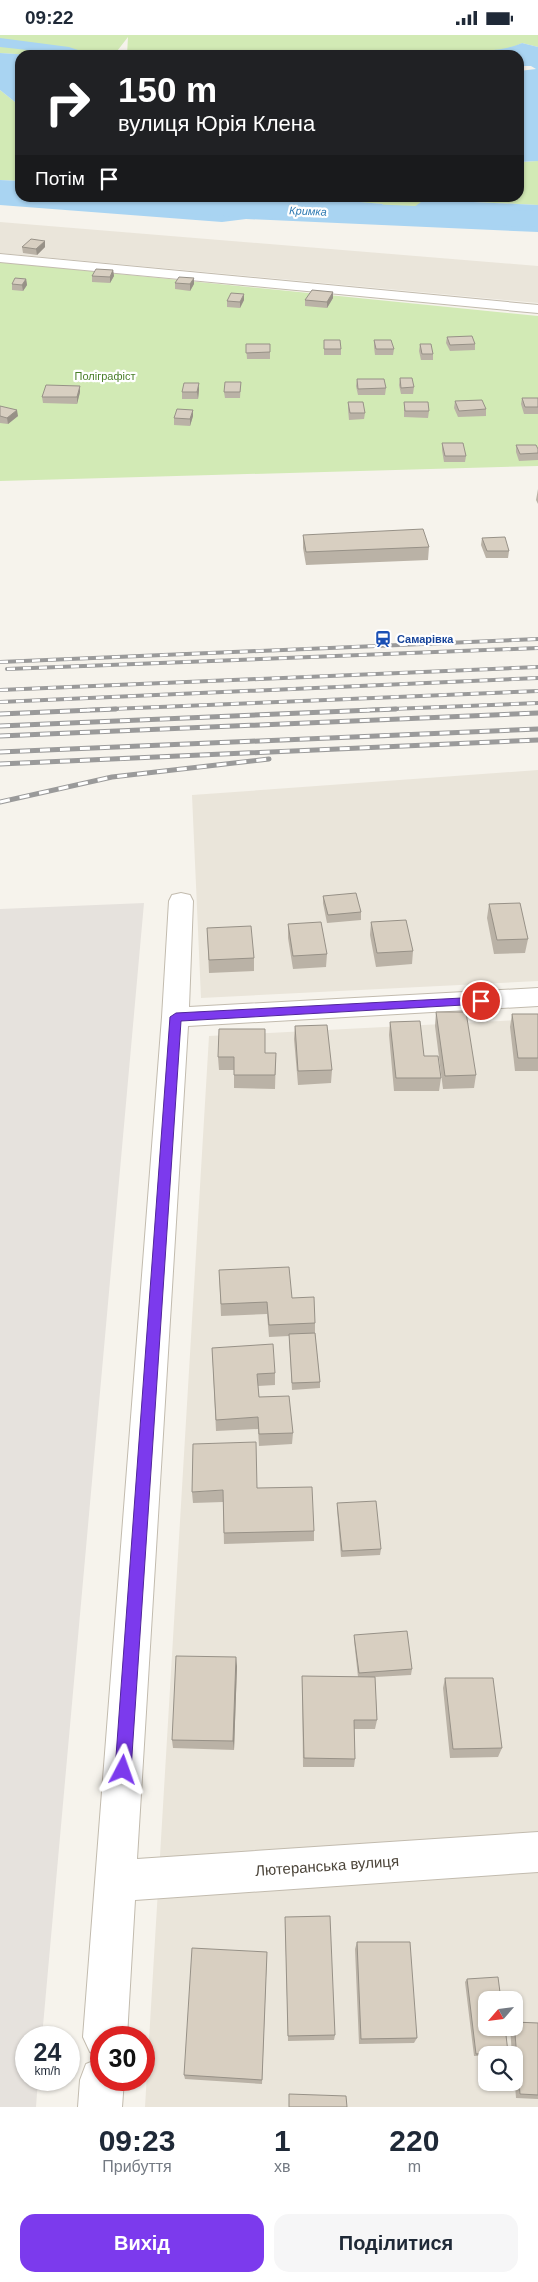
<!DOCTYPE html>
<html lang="uk">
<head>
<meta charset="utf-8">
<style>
  :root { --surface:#fff; --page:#f6f6f7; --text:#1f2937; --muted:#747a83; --accent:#7c3aed }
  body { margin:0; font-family:Arial,sans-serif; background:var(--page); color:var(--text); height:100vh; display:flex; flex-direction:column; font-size:19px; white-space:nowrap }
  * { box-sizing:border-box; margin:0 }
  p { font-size:16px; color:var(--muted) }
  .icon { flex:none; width:28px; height:28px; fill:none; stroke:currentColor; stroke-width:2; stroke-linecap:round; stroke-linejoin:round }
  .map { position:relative; height:2072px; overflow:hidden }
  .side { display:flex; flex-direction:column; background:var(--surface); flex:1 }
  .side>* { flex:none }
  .top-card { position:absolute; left:15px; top:15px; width:509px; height:152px; border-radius:15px; box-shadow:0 1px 4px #0004; background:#202124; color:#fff; overflow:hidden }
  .needle { width:32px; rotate:242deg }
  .buttons { position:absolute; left:478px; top:1956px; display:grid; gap:10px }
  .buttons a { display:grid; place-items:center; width:45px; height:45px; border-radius:10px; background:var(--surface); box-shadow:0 1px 4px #0004; font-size:25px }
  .speed { position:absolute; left:15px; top:1991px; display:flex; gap:10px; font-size:25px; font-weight:700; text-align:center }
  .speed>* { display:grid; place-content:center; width:65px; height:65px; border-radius:50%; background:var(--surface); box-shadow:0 1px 4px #0004; line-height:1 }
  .speed small { font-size:12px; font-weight:400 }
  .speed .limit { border:8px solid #d22; background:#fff; color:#111 }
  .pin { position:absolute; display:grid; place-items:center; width:42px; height:42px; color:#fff; margin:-21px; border:2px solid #fff; border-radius:50%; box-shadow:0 1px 5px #0007 }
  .me { position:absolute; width:55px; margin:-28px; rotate:4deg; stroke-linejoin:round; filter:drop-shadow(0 0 4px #0008) }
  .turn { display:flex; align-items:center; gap:18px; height:105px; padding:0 20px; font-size:22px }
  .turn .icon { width:65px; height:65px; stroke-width:2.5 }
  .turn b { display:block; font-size:35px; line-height:42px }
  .then { display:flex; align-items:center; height:48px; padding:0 20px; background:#0003; gap:10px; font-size:19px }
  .eta { display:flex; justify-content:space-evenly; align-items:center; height:85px; text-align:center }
  .eta b { font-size:30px; font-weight:800; line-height:35px }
  .cta { display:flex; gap:10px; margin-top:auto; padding:10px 20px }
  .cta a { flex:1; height:58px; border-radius:15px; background:var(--accent); color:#fff; font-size:20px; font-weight:800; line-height:58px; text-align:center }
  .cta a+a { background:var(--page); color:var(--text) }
  .status { display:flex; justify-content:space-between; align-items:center; height:35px; padding:0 25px; background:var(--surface); direction:ltr }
  .status svg { height:14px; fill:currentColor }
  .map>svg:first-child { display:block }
  .residential { fill:#eae5da; fill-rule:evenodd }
  .industrial { fill:#e6e2dd }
  .green { fill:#d2eab5 }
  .water { fill:#a9d4f2 }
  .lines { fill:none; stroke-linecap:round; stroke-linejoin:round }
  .river { fill:#a9d4f2; fill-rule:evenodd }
  .minor-casing { stroke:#c2bbae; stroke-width:2 }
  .minor { fill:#fff; fill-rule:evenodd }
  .rail-far1-casing { stroke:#9a9a9a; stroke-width:4 }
  .rail-casing { stroke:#9a9a9a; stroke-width:5 }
  .rail-far1 { stroke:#fff; stroke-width:2.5; stroke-dasharray:8; stroke-linecap:butt }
  .rail { stroke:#fff; stroke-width:3; stroke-dasharray:10; stroke-linecap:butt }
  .wall { fill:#bab2a6 }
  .shaded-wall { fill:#979187 }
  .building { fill:#d8cfc1; stroke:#979187 }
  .route { fill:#7c3aed; stroke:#51269a }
  .labels { text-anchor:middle; stroke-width:4.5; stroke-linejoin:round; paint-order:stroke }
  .far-water-label { font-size:11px; font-style:italic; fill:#2e7ab2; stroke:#fff }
  .far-park-label { font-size:11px; fill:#4a7f2a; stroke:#fff }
  .far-transit-label { font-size:11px; font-weight:bold; fill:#164399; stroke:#fff; text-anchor:start }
  .near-street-label { font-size:15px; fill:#4b4439; stroke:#fff }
</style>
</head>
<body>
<div class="status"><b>09:22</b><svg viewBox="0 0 49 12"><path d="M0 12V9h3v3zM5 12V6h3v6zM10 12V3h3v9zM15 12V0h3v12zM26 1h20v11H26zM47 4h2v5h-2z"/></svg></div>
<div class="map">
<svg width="538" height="2072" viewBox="0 0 538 2072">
  <rect width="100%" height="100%" fill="#f6f3ec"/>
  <!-- residential -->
  <path class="residential" d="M0,187L538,231V268L0,218Z
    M538,735V946L201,963L192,760Z
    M538,984V2072H145L209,1001ZM486,1965H514V1992H486ZM486,2020H514V2048H486Z"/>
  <!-- industrial -->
  <path class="industrial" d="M144,868L42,2002H26V2045H38L36,2072H0V874Z"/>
  <!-- green -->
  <path class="green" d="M0,0H538V12L522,8L508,15L482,16L472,18L500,20H127L128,2L114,20H31L0,18Z
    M0,55L20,71V146L0,145Z
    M538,126V170L453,166L395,187L376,182L383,169L290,163L519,162V127Z
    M220,163H266L253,167L241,179L225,177Z
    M0,227L538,281V431L0,446Z"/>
  <!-- water -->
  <path class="water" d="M0,3L69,12L78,15L75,20H72L0,12Z
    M522,8L538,12V126L519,127V36L536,34L531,31H521L519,20L470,19C489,14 504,16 522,8Z
    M0,18L31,20H20V71L0,55Z
    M0,145L20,146V162L220,163L225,177L241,179L253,167L266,163H313L383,169L376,182L395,187L416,180L410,175L421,167L453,166L538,170V197L246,184L222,187L0,170Z"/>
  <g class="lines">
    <!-- river -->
    <path class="river" d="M65,162H194L538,176V192L237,182L78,170L68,168Z"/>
    <!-- minor casing -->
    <g class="minor-casing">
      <path id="minor" d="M0,219L538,270V278L0,227Z
        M181,858L190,860L193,866L189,972L538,953V971L188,991L137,1824L538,1797V1837L135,1865L127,2002H101V2022L90,2017L83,2002L162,982L169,866L172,860Z
        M101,2023V2045H124L122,2072H78L80,2045L86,2029Z"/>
    </g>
    <!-- minor -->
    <use href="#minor" class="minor"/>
    <!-- rail-far1 casing -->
    <g class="rail-far1-casing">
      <path id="rail-far1" d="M0,627L538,604
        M7,634L538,613
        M0,655L538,632
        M0,667L538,643
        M87,675L538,656
        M367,675L538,668"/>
    </g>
    <!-- rail casing -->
    <g class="rail-casing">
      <path id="rail" d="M0,679L116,674
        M0,691L396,674
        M0,701L538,678
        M0,717L538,694
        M0,729L538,705
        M0,767L112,742L269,724"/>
    </g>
    <!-- rail-far1 -->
    <use href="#rail-far1" class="rail-far1"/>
    <!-- rail -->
    <use href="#rail" class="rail"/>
  </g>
  <!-- wall -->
  <path class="wall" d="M45,206V212L37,220L23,218L22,212Z
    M113,235L114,241L110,248L92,247V241Z
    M26,244L27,250L23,256L12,255V249Z
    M175,248L194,249L190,256L175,254Z
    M333,257V263L327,273L305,271V265Z
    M244,259V265L240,273L227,272V266Z
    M447,302L475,309V315L450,316L446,308Z
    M324,305L341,314V320H324Z
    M374,305L394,314L393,320H375L374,312Z
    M246,309H270V324H247Z
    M420,309L433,319V325H421L419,316Z
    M400,343L414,352L413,359H401L399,350Z
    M357,344L386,353L385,360H358L356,351Z
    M241,347L240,363H225L224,357Z
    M80,351V357L77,369L43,368L42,362Z
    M199,355L198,364H182V357Z
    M522,363H538V379H524L521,369Z
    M455,366L486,374V381L458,382L454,373Z
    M348,367L365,378L364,384L349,385L348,374Z
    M404,367L429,376L428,383L404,382Z
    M0,372L18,381L8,389L0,388Z
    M193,375V381L190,391L174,390V383Z
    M442,408L466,421L465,427H444L442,415Z
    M516,410L538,414V425L519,426L516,417Z
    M538,454V469L536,465Z
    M303,500L429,512L428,525L306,530L303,513Z
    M482,503L509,516L508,523H486L481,510Z
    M323,861L361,877V885L327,888L323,868Z
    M489,869L528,904L525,918L494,919L487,883Z
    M371,887L413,916L412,929L376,932L370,900Z
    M288,889L327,919L326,932L293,934L288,903Z
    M207,893L254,923V936L209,938Z
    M436,977L476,1040L474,1053L443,1054L435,991Z
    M512,979H538V1036H515L510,992Z
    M390,987L424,1021L441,1043L439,1056H394L389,1000Z
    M295,991L332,1035L331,1048L298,1050L294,1004Z
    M265,1018H276L275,1054L234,1053V1035H219L218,1022Z
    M219,1235L292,1263L315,1288V1298L320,1347V1353L292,1355L289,1301L269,1302L267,1279L221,1281Z
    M212,1313L275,1338V1350L258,1351L259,1362L293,1398L292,1409L259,1411L258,1394L216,1396Z
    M257,1453L314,1496V1506L224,1509L223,1467L193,1468L192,1457Z
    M337,1468L381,1514L380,1520L341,1522L337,1474Z
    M354,1600L412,1634L411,1640L375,1642L377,1685L375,1694H354L355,1724L354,1732H303L302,1641L358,1642L354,1605Z
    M237,1631L234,1715L173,1713L172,1705Z
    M445,1643L502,1713L498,1722L450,1723L443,1653Z
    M285,1882L335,2000L334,2005L288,2006Z
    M357,1907L417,2003L414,2008L359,2009L355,1914Z
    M267,1917L262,2049L185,2044L184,2040Z
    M467,1944L508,2017L506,2019L474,2021L465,1947Z
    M514,1987L538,1988V2064L516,2063L514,2038V2020H512L510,1992H514Z"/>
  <!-- shaded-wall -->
  <path class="shaded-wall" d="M45,206V212L37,220L36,214Z
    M113,235L114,241L110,248V242Z
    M194,243V249L190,256V249Z
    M26,244L27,250L23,256L22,250Z
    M333,257V263L327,273V267Z
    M244,259V265L240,273V267Z
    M199,348V355L198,364L197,357Z
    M80,351V357L77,369V362Z
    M17,375L18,381L8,389L7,383Z
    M193,375V381L190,391V384Z
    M236,1622L237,1631L234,1715L233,1706Z"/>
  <!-- building -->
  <path class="building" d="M31,204L45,206L36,214L22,212Z
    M96,234L113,235L110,242L92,241Z
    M179,242L194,243L190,249L175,248Z
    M15,243L26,244L22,250L12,249Z
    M312,255L333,257L327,267L305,265Z
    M231,258L244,259L240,267L227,266Z
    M472,301L475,309L450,310L447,302Z
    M324,305H340L341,314H324Z
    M374,305H391L394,314H376Z
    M246,309H270V317L246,318Z
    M420,309H431L433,319H422Z
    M400,343H412L414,352L401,353Z
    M357,344H384L386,353L358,354Z
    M225,347H241L240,357H224Z
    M184,348H199L197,357H182Z
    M46,350L80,351L77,362H42Z
    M522,363H538V372H525Z
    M482,365L486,374L459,376L455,366Z
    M348,367H363L365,378H350Z
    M404,367H428L429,376H405Z
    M0,371L17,375L7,383L0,381Z
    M177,374L193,375L190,384L174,383Z
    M442,408H463L466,421H445Z
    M516,410H536L538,414V418L520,419Z
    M423,494L429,512L306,517L303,500Z
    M505,502L509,516H487L482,503Z
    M356,858L361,877L328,880L323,861Z
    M520,868L528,904L497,905L489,869Z
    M406,885L413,916L377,918L371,887Z
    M321,887L327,919L293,921L288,889Z
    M251,891L254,923L209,925L207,893Z
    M436,977H466L476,1040L445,1041Z
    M512,979H538V1023H518Z
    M420,986L424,1021H438L441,1043H396L390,987Z
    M327,990L332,1035L298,1036L295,991Z
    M219,994H265V1018H276L275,1040H234V1022H218Z
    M289,1232L292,1263L314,1262L315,1288L269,1290L267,1267L221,1269L219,1235Z
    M315,1298L320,1347L292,1348L289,1299Z
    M273,1309L275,1338L257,1339L259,1362L289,1361L293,1398L259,1399L258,1382L216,1385L212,1313Z
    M256,1407L257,1453L312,1452L314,1496L224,1498L223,1455L192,1457L193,1409Z
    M376,1466L381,1514L342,1516L337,1468Z
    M407,1596L412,1634L359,1638L354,1600Z
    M176,1621L236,1622L233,1706L172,1705Z
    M302,1641L375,1642L377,1685H354L355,1724L304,1723Z
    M445,1643H493L502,1713L453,1714Z
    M330,1881L335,2000L288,2001L285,1882Z
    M357,1907H410L417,2003L361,2004Z
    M192,1913L267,1917L262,2045L184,2040Z
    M498,1942L501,1965H486V1992H505L508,2017L476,2019L467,1944Z
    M514,1987L538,1988V2060L520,2059Z
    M289,2059L346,2061L347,2072H289Z"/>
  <!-- route -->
  <path class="route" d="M481,962L486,966L481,969L181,986L131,1735L128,1741L123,1743L117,1741L115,1735L170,982L176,978Z"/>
  <!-- icons -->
  <defs>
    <g id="station-bare" transform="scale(1.35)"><path d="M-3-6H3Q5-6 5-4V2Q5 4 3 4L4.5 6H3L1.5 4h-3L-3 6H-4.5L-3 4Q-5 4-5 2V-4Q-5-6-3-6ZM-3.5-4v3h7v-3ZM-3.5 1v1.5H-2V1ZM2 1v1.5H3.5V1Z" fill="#1a4fb4" stroke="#fff" stroke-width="2.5" paint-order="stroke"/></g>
  </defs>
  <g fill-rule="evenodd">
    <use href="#station-bare" x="383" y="604"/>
  </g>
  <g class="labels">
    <!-- far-water labels -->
    <g class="far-water-label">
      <text transform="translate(308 176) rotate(2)" y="4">Кримка</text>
    </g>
    <!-- far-park labels -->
    <g class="far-park-label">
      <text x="105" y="345">Поліграфіст</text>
    </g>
    <!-- far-transit labels -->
    <g class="far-transit-label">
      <text x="397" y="608">Самарівка</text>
    </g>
    <!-- near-street labels -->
    <g class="near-street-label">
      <text transform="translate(327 1831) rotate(-4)" y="5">Лютеранська вулиця</text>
    </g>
  </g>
</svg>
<div class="buttons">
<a><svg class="needle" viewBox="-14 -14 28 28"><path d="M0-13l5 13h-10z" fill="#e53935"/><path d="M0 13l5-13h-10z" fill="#747a83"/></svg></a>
<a><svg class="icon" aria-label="search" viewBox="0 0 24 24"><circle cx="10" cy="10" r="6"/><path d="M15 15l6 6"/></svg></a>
</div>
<div class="speed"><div>24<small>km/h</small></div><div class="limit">30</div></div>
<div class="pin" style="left:481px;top:966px;background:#d93025"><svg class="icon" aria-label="arrive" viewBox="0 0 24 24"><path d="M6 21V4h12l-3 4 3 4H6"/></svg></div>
<svg class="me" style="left:123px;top:1735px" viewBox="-20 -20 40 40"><path d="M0-17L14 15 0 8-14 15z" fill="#7c3aed" stroke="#fff" stroke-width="4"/></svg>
<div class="top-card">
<div class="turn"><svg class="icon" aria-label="right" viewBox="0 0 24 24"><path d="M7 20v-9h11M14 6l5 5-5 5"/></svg><div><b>150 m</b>вулиця Юрія Клена</div></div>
<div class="then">Потім<svg class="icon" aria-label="arrive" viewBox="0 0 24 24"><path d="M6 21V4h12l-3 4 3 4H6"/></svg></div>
</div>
</div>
<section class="side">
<div class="eta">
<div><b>09:23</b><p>Прибуття</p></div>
<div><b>1</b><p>хв</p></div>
<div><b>220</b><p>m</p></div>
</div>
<div class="cta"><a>Вихід</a><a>Поділитися</a></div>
</section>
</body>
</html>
